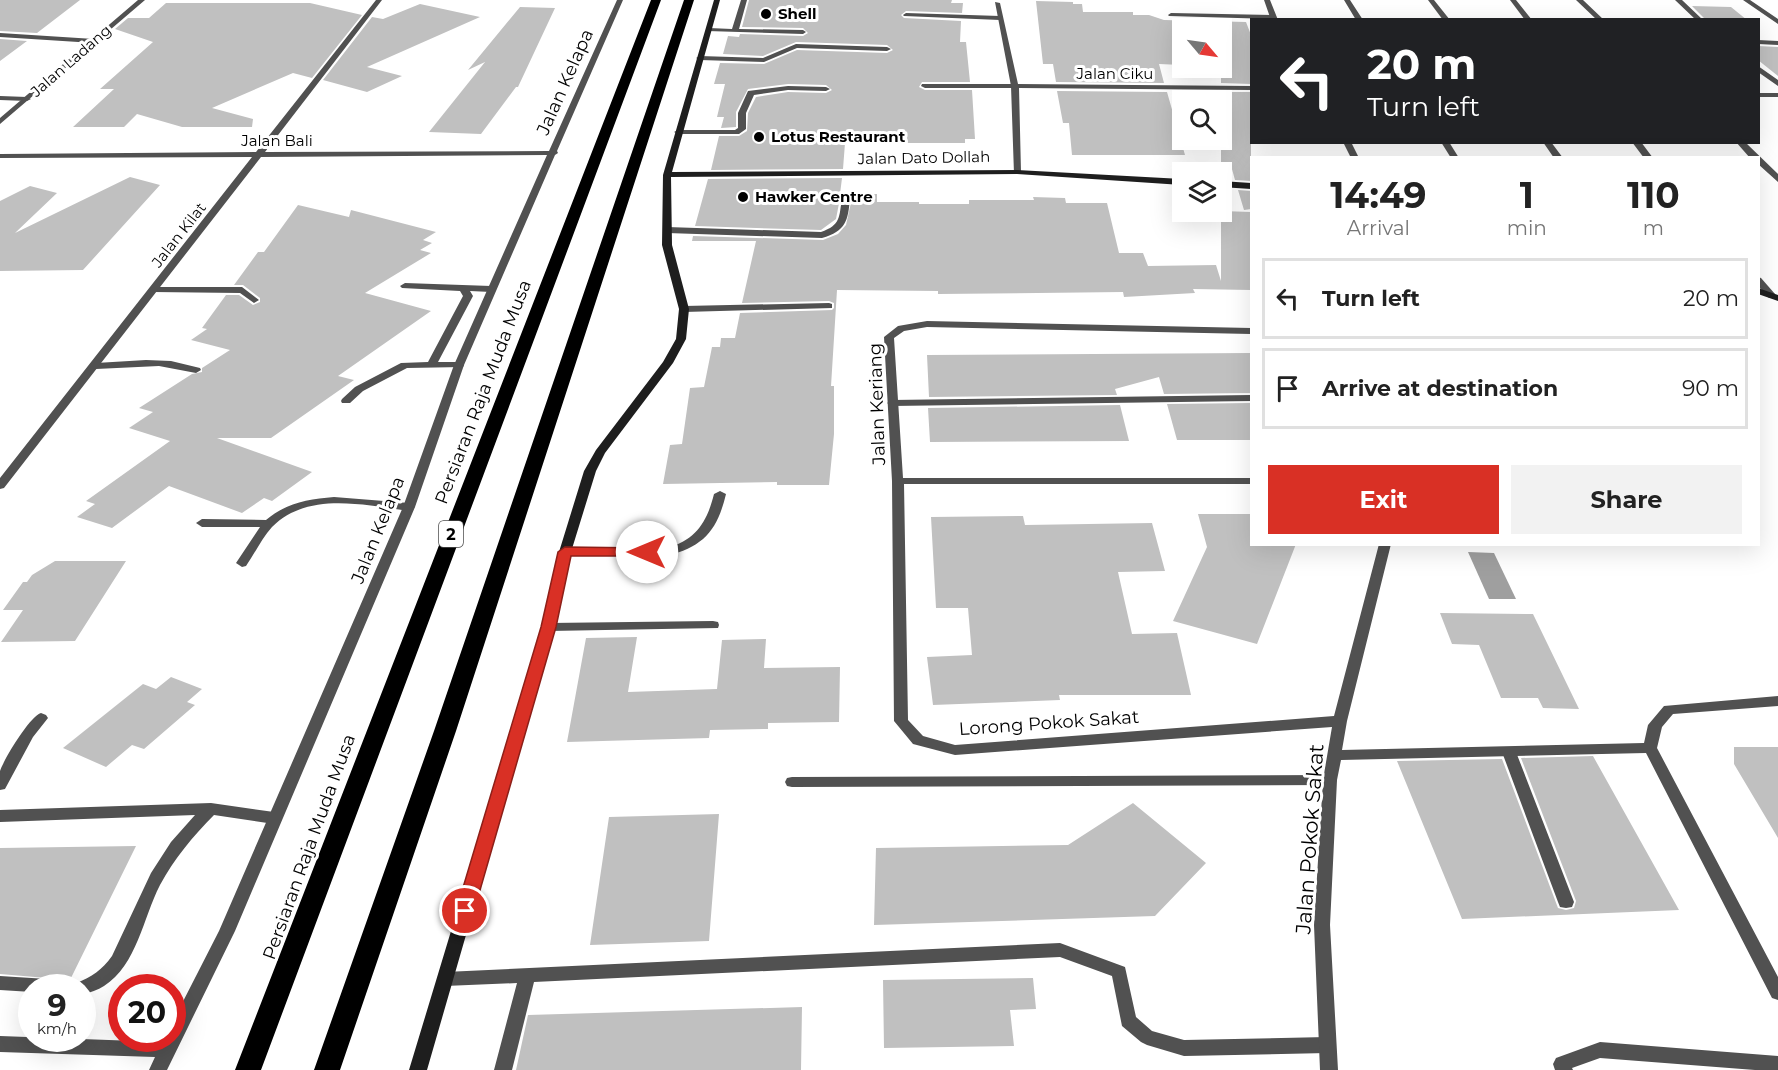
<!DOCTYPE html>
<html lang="en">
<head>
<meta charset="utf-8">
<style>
  :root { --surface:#fff; --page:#f2f2f2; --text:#222; --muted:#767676; --line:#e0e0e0; --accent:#d93025 }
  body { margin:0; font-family:Montserrat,sans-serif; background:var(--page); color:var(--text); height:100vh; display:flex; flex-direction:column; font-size:22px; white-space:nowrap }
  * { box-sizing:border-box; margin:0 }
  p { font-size:20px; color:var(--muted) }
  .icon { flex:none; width:33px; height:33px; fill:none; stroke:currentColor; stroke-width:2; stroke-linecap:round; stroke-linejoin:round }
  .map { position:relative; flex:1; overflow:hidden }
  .details { position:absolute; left:1250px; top:156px; width:510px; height:390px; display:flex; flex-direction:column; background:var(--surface); border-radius:0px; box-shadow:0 6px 24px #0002 }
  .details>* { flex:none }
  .hud { position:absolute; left:1250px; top:18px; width:510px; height:126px; border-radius:0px; box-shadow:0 6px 24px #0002; background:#202124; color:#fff; overflow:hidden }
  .needle { width:39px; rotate:119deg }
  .tools { position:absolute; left:1172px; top:18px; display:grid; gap:12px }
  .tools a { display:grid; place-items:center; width:60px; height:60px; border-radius:0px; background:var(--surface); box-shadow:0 6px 24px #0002; font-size:30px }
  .speed { position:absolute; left:18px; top:974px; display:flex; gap:12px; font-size:30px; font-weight:700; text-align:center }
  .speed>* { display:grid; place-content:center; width:78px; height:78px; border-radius:50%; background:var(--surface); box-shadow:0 6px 24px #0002; line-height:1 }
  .speed small { font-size:15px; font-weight:400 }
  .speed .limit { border:9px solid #d22; background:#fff; color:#111 }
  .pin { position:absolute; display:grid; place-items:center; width:51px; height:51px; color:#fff; margin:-26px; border:3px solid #fff; border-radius:50%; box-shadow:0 2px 6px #0007 }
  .me { position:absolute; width:66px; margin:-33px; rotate:270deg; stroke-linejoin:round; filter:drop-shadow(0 0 4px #0008) }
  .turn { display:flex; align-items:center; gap:21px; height:126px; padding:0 18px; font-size:27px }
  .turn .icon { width:78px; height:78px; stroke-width:2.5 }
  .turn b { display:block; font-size:42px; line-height:51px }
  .eta { display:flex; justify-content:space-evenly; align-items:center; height:102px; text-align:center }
  .eta b { font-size:36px; font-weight:700; line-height:42px }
  .cta { display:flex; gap:12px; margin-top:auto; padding:12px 18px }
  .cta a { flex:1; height:69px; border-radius:0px; background:var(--accent); color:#fff; font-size:24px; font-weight:700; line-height:69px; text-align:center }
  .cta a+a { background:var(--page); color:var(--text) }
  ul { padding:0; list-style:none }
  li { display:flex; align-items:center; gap:18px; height:81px; margin:0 12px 9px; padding:0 6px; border:3px solid var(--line); border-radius:0px }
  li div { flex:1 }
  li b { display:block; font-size:22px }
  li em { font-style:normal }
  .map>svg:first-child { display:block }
  .water { fill:#9f9f9f }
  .building { fill:#c0c0c0 }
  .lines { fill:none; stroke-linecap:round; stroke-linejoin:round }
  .lane { fill:#515151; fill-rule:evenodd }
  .street { fill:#515151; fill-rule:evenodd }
  .secondary { fill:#1e1e1e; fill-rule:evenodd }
  .highway { fill:#000; fill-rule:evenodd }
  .route { fill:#d93025; stroke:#8d1f18; stroke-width:1.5 }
  .poi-dot { fill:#000; stroke:#fff; stroke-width:2 }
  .labels { text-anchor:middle; stroke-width:6; stroke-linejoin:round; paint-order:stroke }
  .far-poi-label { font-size:15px; font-weight:bold; fill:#000; stroke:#fff; text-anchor:start }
  .far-street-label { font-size:15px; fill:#000; stroke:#fff }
  .shield { fill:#fff; stroke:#4c4c4c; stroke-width:1.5 }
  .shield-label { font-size:16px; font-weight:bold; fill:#000 }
  .street-label { font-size:18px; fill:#000; stroke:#fff }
  .near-street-label { font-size:21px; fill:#000; stroke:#fff }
</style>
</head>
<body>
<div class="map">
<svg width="1778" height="1070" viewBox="0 0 1778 1070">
  <rect width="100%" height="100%" fill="#fff"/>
  <!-- water -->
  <path class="water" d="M1468,552L1494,553L1516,599H1489Z"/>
  <!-- building -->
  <path class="building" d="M0,0H80L37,33L0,31Z
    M749,0H952L951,3H963L962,13L906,11L901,15L904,18L961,21L960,42H966L970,82H922L919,87L925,90H972L975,139H965V143H845L843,169L711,170L719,136H739L747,131L748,113L756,97L788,92L826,93L832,90L826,85L788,84L748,89L736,112V127L721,128L724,117H717L725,84H714L720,63L764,64L797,50L887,53L893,50L887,45L796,42L763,56L723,54L728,36L739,37L740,34L803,36L808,33L803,28L742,27Z
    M1036,1L1073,2V4H1082L1083,12H1133V15H1149L1164,20L1246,22L1251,35V84L1221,83V28H1182V65L1159,64L1164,83L1056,82L1053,64H1043Z
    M166,3H310L362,15L312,78L293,73L212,108L253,119L252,127H182L137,114L124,127H73L114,89H100L153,42L115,29L128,18H149Z
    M420,4L480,17L367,67L402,76L367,92L323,80L372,17L383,19Z
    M1692,6L1731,7L1747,20H1706Z
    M520,7L555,8L518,87H516L481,134L429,132L485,62L468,70Z
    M0,39L27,41L0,61Z
    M1758,46L1778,47V76L1758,60Z
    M1057,91L1167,92L1185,155H1072L1069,123H1063Z
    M1221,92H1251V181L1235,180L1230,162H1221Z
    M130,177L160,185L83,270L0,271V201L30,186L57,193L15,233Z
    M842,178L840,194H844L840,198L836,219L821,230L695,226L708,179Z
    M1238,190L1251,191V209L1244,210Z
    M848,194H877V202H919V204H969V200H1034L1033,197L1065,198L1066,203H1107L1119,253H1143L1148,266L1216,265L1221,281V211L1251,212V290L1193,289L1195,293L1124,297L1123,292L938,294V291L837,290L831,386H834V434L829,485H777V482L663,484L670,445L682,444L690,388L704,387L712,347H720L721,338H735L740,313L832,310L834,308V303L829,301L742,303L756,241H692L693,236L823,240L838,234L846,225L852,198Z
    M298,205L349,217L351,210L436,232L423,240L432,243L420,250L431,253L365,293L431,311L338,376L354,380L271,438H217L312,472L272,501L264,498L242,513L169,486L112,528L77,517L95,504L86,501L170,441L129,428L153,412L139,408L192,374L202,372V368L230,350L191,340L207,329L202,328L226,295H239L253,305L260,302V298L243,285H234L258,252H264Z
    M1251,353V393L1164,394L1159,377L1115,389L1117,395L929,397L927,355Z
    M1251,403V440H1177L1167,404Z
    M1120,405L1129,441L930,442L928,408Z
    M1198,514H1251V544H1296L1257,644L1173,621L1207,547Z
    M1023,516L1025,525L1152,523L1165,571L1118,572L1132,634L1177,633L1191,695H1059L1060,700L933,705L927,657L972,655L968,608H936L931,517Z
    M55,561H126L75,641L1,642L23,610H3L23,582H27L32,575Z
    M1440,613L1533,614L1579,709L1543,708L1538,698H1501L1479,645L1452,644Z
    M637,637L628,692L717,689L722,640L766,639L764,668L840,667L839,722L768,723V729L710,730L709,738L567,742L586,638Z
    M171,677L202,689L187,702L195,705L144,749L132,745L106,767L63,748L143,684L156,689Z
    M1734,747H1778V838L1734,764Z
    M1593,756L1679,910L1462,919L1397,761L1502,759L1558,908L1566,910L1574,908L1576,901L1521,758Z
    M1133,803L1206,863L1155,916L874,925L876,848L1068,845Z
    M719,814L709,941L590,945L609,817Z
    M136,846L70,980L0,974V848Z
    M1033,978L1036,1009L1010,1010L1014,1046L884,1048L883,980Z
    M802,1007L801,1070H516L528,1015Z"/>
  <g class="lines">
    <!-- lane -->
    <path class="lane" d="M741,0H747L739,29L803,30L806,32L803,34L707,31L706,30L709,28L732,29Z
      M1344,0H1350L1363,20H1356Z
      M1510,0H1516L1532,20H1525Z
      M1675,0H1682L1703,20H1696Z
      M906,13L1000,16L1003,18L1000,20L904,16L903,15Z
      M1171,13L1273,15L1276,17L1273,19L1169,16L1168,15Z
      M0,33L94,39L97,41L94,43L0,37Z
      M796,44L887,47L891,49L887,51L797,48L764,62L700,60L696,58L700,56L763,58Z
      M1758,66L1778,80V86L1758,72Z
      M922,84H1015L1019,86L1015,88H925L921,86Z
      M788,86L826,87L830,89L826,91L788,90L754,95L746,113V129L739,134H678L674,132L678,130H735L738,128V113L748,91Z
      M0,96L27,97L31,99L27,101L0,100Z
      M1441,142H1449L1459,158H1451Z
      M1632,142H1641L1653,158H1644Z
      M846,195L850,198C848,221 846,231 822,238L667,233L663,230L667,227L821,232C841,225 839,217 842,198Z
      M1758,277L1761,278L1775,294V298H1769L1758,286Z
      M405,283L491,286L496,289L491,292L470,291L473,296L438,362H459L464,365L463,367L407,368L363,391L350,403H342L341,401L342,399L355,387L401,363L428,362L463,296L460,291L402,288L400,286Z
      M156,287H242L259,300L254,303L240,293L153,292V288Z
      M146,360L171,361L200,368L201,370L196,373L159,366L96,369L91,366L96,363Z
      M1251,395V401L892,406L887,403L892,400Z
      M720,491L726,494C717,531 704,546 667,556H565L559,552L565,548H667C696,540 707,522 714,494Z
      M334,497L409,503L415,507L409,511C364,505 308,491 272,527C262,538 255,553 246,566L242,567L236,563L260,527H202L196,523L202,519L266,520C286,503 308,499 334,497Z
      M713,621L718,622L719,625L718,628L549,631L543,627L549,623Z
      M41,713L46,715L48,718L33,737L5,789L0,790C0,785 0,777 0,771C4,759 30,716 41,713Z
      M1509,747L1514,748L1516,752L1574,902L1572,907L1566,908L1560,907L1558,902L1502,752L1504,748Z
      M1330,775L1335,776L1337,780L1335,784L1330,785L792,787L787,786L785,782L787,778L792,777Z
      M211,803L274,812L279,814L281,818L279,822L274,824L214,815C193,836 174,859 160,885C143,918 137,965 104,986C98,990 90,992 82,995V987H74L76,983C92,977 102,970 112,956L151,873L171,842L195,815L0,822V810Z
      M1060,943L1125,967L1136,1017L1152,1031L1184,1040L1327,1037L1333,1040L1336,1045L1333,1050L1327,1053L1184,1056L1147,1045L1141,1042L1122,1026L1112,976L1060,957L534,982L512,1070H494L517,983L445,986L439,984L437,979L439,974L445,972Z
      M0,976L63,980L69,982L71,987H32V992L0,990Z
      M1600,1042L1778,1056V1070H1755L1600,1058L1572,1068L1573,1070H1555L1553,1064L1556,1058Z"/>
    <!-- street -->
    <path class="street" d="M138,0H145L0,124V118Z
      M376,0H382L265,152L549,151L617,0H623L557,151L558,153L555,155L464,365L415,507L235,931L167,1070H149L155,1057L0,1052V1036L163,1042L165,1038H172V1023L219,931L403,507L454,365L547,155L261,157L4,488L0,489V478L252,157L0,158V154L256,152Z
      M1264,0H1270L1278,20H1271Z
      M1428,0H1434L1450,20H1443Z
      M1576,0H1583L1604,20H1597Z
      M1743,0H1750L1778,19V24Z
      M995,2L1000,3L1018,84L1251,86V90L1019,88L1021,172L1014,174L1011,86Z
      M1758,40L1778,41V45L1758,44Z
      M1758,93H1778V97H1758Z
      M1343,142H1351L1359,158H1351Z
      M1543,142H1551L1563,158H1554Z
      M1736,142H1745L1778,174V182L1758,164V158H1750Z
      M829,303L832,304V308L684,312L679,309L684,306Z
      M927,321L1251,328V334L927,327L904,331L894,338L903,478H1251V484H904L908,720L923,736L955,745L1334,716L1379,544H1391L1347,721L1342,750L1644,743L1648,725L1664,706L1778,696V706L1673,714L1662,727L1657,748L1778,977V1000L1772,998L1646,753L1341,760L1337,780L1330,925L1338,1070H1320L1314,925L1323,780L1332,727L955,755L913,744L894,721L892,481L884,337L898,326Z"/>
    <!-- secondary -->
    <path class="secondary" d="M714,0H720L672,172L1017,170L1182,179V185L1017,174L671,177L672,245L689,309L686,339L673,363L605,453L596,471L571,552L555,627L427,1070H409L543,627L559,552L584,471L596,450L663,362L676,339L679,309L662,245L663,175Z
      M1221,181L1251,183V189L1221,187Z
      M1758,288L1778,295V301L1758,294Z"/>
    <!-- highway -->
    <path class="highway" d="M651,0H661L261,1070H235Z
      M684,0H694L456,731L340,1070H314L434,731Z"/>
  </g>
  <!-- route -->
  <path class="route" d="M565,547L647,548L654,552L647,556H571L556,627L474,911L471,917L465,919L458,917L456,911L541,627L558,552Z"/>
  <!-- markers -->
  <g class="poi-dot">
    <circle cx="766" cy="14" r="6"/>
    <circle cx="759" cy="137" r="6"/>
    <circle cx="743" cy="197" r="6"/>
  </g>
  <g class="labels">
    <!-- far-poi labels -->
    <g class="far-poi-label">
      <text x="778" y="19">Shell</text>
      <text x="771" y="142">Lotus Restaurant</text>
      <text x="755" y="202">Hawker Centre</text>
    </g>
    <!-- far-street labels -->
    <g class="far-street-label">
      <text transform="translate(71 61) rotate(-41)" y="5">Jalan Ladang</text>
      <text x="1115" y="79">Jalan Ciku</text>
      <text x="277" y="146">Jalan Bali</text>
      <text transform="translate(924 158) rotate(-1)" y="5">Jalan Dato Dollah</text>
      <text transform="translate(179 235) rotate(-52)" y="5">Jalan Kilat</text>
    </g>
    <!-- shield labels -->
    <rect class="shield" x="439" y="521" width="24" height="26" rx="4.5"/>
    <g class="shield-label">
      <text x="451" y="540">2</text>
    </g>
    <!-- street labels -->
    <g class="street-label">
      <text transform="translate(565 82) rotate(-66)" y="6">Jalan Kelapa</text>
      <text transform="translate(483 392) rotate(-69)" y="6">Persiaran Raja Muda Musa</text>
      <text transform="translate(877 404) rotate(-92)" y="6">Jalan Keriang</text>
      <text transform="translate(378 530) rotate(-68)" y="6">Jalan Kelapa</text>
      <text transform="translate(1049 723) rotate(-4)" y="6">Lorong Pokok Sakat</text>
      <text transform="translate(309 847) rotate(-70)" y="6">Persiaran Raja Muda Musa</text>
    </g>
    <!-- near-street labels -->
    <g class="near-street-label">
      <text transform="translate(1310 839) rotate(-86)" y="7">Jalan Pokok Sakat</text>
    </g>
  </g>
</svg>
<div class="tools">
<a><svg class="needle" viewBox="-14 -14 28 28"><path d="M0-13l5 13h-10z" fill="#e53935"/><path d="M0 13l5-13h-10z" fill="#767676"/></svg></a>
<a><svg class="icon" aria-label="search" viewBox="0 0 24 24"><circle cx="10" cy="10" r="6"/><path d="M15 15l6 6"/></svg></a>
<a><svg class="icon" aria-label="layers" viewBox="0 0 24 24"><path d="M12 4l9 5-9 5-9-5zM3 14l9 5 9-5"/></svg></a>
</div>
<div class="speed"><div>9<small>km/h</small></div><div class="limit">20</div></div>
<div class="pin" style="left:465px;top:911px;background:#d93025"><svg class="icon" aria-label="arrive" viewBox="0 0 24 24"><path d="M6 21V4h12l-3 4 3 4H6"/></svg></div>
<svg class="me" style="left:647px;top:552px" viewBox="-20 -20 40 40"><circle r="19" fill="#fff"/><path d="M0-13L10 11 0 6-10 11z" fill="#d93025"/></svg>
<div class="hud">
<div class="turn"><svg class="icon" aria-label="left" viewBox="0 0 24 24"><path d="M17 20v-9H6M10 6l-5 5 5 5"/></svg><div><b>20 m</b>Turn left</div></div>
</div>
<section class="details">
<div class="eta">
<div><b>14:49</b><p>Arrival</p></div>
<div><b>1</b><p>min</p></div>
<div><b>110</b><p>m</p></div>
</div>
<ul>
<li><svg class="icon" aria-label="left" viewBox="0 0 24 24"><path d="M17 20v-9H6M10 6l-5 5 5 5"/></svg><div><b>Turn left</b></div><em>20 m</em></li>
<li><svg class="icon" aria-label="arrive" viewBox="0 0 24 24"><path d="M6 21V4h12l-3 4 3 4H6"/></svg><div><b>Arrive at destination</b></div><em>90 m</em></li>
</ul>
<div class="cta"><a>Exit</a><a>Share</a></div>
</section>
</div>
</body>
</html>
